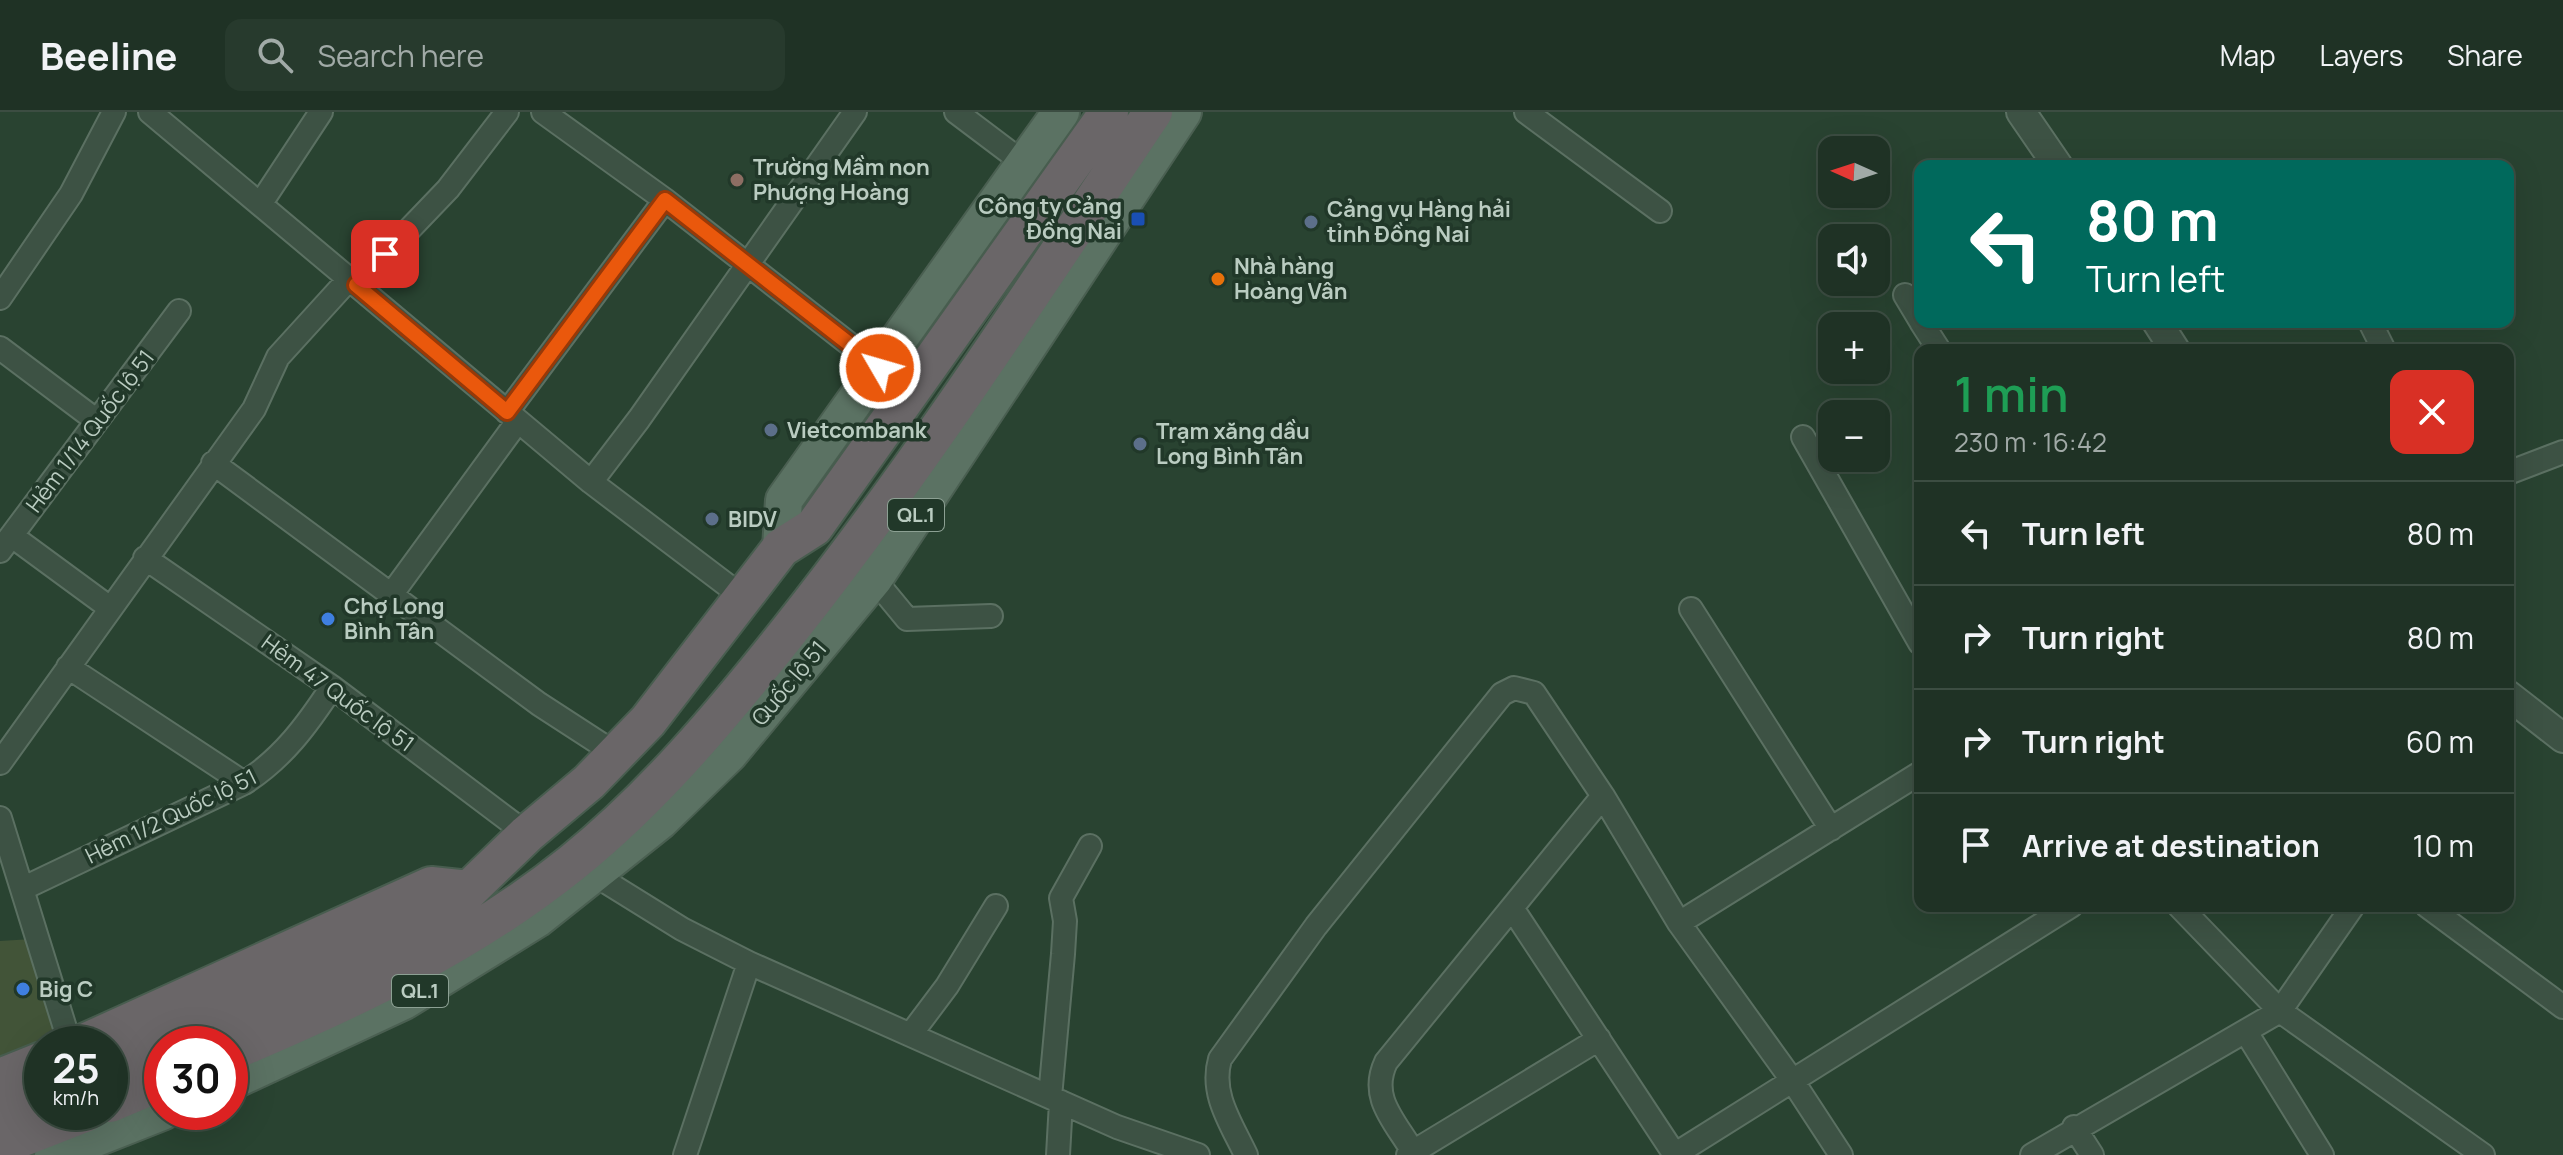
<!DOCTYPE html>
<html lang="en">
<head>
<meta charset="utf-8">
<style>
  :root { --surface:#1f3225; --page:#273a2d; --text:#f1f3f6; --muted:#a1aaa7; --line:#3c4d42 }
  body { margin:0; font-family:Manrope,sans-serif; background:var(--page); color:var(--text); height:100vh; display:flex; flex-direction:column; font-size:30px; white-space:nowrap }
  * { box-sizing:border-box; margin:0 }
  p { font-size:26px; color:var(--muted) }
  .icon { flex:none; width:44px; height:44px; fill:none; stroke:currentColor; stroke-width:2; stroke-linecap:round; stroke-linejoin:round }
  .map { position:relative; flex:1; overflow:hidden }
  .details { position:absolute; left:1914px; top:232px; width:600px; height:568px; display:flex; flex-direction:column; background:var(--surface); border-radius:16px; box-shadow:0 8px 32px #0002,0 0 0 2px var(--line) }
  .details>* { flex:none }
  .hud { position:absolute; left:1914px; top:48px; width:600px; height:168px; border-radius:16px; box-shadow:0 8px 32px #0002,0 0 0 2px var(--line); background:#00695c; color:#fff; overflow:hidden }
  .needle { width:52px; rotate:273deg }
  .tools { position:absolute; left:1818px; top:24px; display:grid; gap:16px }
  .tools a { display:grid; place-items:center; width:72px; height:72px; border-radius:16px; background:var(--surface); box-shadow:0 8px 32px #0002,0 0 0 2px var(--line); font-size:40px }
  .speed { position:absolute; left:24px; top:914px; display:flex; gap:16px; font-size:40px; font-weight:700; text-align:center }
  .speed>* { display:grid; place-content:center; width:104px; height:104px; border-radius:50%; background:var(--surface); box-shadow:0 8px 32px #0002,0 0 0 2px var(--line); line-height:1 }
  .speed small { font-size:20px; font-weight:400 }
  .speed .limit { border:12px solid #d22; background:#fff; color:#111 }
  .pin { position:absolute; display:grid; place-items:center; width:68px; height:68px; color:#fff; margin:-34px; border-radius:16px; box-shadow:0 4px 12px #0006 }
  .me { position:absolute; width:88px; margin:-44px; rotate:308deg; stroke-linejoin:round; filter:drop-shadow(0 0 6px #0008) }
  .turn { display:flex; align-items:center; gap:28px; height:168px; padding:0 40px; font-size:36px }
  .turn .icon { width:104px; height:104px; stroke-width:2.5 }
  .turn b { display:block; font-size:56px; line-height:68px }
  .round { display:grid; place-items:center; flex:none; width:84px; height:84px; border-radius:16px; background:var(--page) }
  .headline { display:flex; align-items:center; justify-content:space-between; height:136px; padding:0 40px }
  h1 { font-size:48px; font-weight:600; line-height:60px; color:#1e9e55 }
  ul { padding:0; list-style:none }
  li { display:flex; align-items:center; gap:24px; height:104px; padding:0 40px; border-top:2px solid var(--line) }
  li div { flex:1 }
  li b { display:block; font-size:30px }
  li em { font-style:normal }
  header { display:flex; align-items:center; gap:48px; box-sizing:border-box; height:112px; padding:0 40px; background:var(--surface); border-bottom:2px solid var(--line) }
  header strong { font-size:38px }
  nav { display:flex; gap:44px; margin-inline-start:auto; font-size:28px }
  .search { width:560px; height:72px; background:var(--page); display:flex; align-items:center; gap:20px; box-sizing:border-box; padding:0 28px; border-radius:16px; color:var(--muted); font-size:30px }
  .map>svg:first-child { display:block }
  .green { fill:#425438 }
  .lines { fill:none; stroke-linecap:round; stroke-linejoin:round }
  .minor-casing { stroke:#5b7062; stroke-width:26 }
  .tertiary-casing { stroke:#5b7062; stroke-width:32 }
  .primary-casing { stroke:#4a5f51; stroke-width:40 }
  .trunk-casing { stroke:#485d4f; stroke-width:42 }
  .minor { stroke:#3d5244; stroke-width:22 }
  .tertiary { stroke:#3d5244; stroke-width:28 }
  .primary { stroke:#5b7263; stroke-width:36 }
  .trunk { stroke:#6a6668; stroke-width:38 }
  .route-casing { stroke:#983908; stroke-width:20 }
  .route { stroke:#ea580c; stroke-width:14 }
  .education-dot { fill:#8d6e63; stroke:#213829; stroke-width:3 }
  .transit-dot { fill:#1a4fb4; stroke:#213829; stroke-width:3 }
  .service-dot { fill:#5c6f8a; stroke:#213829; stroke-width:3 }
  .food-dot { fill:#e8710a; stroke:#213829; stroke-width:3 }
  .shop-dot { fill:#3f7fe0; stroke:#213829; stroke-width:3 }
  .labels { text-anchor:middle; stroke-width:7; stroke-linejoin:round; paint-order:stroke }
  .shield { fill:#213829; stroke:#8ca093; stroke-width:2 }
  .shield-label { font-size:20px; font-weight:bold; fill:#baccc1 }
  .poi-label { font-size:22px; font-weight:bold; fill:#baccc1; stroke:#213829; text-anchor:start }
  .street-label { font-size:22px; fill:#baccc1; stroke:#213829 }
</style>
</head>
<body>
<header>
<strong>Beeline</strong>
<div class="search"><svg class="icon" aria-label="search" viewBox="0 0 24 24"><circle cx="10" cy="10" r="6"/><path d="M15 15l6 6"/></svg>Search here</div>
<nav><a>Map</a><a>Layers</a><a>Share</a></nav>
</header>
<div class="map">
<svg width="2563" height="1043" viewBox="0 0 2563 1043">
  <rect width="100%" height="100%" fill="#294331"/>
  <!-- green -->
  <path class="green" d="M32,827L61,928L42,932L0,952V829Z"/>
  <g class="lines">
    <!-- minor casing -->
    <g class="minor-casing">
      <path id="minor" d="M150,0L591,370L744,486
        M543,0L665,88L880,256
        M956,0L1025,52
        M1526,0L1660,99
        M261,91L321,0
        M356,173L448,77L507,0
        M1905,183L1920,208
        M0,186L71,82L114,0
        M1921,210L1939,238
        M2370,210L2384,238
        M0,236L97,309
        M507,300L665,88
        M1803,325L1920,531
        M213,351L539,592L616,642
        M2508,361L2563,340
        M591,370L639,307L855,0
        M12,424L110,496
        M0,439L179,199
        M145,446L332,575L527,722
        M874,467L907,507L991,504
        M391,483L518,309
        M1691,497L1831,717
        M68,555L244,671
        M0,651L254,297L278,245L349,167
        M0,706L70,932
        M595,763L682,817L749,851L1117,1015L1198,1043
        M24,776L244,671C283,646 307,613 332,575
        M2179,794L2280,899L2483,1043
        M2427,794L2563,895
        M1512,796L1675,1043
        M1679,811L1920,661
        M2246,920L2322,1043
        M911,922L947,874L996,794
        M1050,985L1063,842L1065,809L1061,786L1090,734
        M2074,1015L2092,1043
        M1413,1040C1395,1009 1369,986 1386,950L1603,684
        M685,1043L749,851
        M1058,1043L1061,990
        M1246,1043C1231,1011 1210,982 1220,947L1316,814L1502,582L1514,576L1534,581L1603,684L1679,811L1792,968L1841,1043
        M1408,1043L1599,927
        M1674,1043L2071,794
        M2032,1043L2280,899L2353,794"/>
    </g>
    <!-- tertiary casing -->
    <g class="tertiary-casing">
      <path id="tertiary" d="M2021,0L2058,54
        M2157,210L2175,238
        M2508,583L2563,626"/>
    </g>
    <!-- primary casing -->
    <g class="primary-casing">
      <path id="primary" d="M781,436L784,388L1061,0
        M230,970L404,889L537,807L660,709L729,642L874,467L1183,0
        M53,1043L162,1000"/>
    </g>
    <!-- trunk casing -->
    <g class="trunk-casing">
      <path id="trunk" d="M82,932L431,774L469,778
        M230,940C351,889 469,834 572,751C654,685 723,602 788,520C920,354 1035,175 1153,0
        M110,953L319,862L443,797L469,778L527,722L589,670L648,609L781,436L814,415L1109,0
        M0,966L42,949
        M110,991L162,969
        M0,997L42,980
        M0,1034L87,1000"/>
    </g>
    <!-- minor -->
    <use href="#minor" class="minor"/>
    <!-- tertiary -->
    <use href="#tertiary" class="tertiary"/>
    <!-- primary -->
    <use href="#primary" class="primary"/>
    <!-- trunk -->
    <use href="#trunk" class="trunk"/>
  </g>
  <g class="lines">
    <!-- route casing -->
    <g class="route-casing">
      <path id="route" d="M385,142L356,173L507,300L665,88L880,256"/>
    </g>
    <!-- route -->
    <use href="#route" class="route"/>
  </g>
  <!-- markers -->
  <circle class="education-dot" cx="737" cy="68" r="8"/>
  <rect class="transit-dot" x="1130" y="99" width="16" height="16" rx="4"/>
  <g class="service-dot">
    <circle cx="1311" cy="110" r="8"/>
    <circle cx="771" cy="318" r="8"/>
    <circle cx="1140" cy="332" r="8"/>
    <circle cx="712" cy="407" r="8"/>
  </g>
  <circle class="food-dot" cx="1218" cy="167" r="8"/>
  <g class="shop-dot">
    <circle cx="328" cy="507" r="8"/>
    <circle cx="23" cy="877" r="8"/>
  </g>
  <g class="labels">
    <!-- shield labels -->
    <g class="shield">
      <rect x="888" y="387" width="56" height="32" rx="6"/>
      <rect x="392" y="863" width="56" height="32" rx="6"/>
    </g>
    <g class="shield-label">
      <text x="916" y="410">QL.1</text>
      <text x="420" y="886">QL.1</text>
    </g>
    <!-- poi labels -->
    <g class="poi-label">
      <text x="753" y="63">Trường Mầm non<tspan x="753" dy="25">Phượng Hoàng</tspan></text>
      <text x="1122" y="102" text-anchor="end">Công ty Cảng<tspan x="1122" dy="25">Đồng Nai</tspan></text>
      <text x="1327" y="105">Cảng vụ Hàng hải<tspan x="1327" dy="25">tỉnh Đồng Nai</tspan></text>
      <text x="1234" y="162">Nhà hàng<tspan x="1234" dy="25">Hoàng Vân</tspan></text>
      <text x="787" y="326">Vietcombank</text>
      <text x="1156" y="327">Trạm xăng dầu<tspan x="1156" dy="25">Long Bình Tân</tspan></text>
      <text x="728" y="415">BIDV</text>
      <text x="344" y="502">Chợ Long<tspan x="344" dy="25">Bình Tân</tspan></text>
      <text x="39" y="885">Big C</text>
    </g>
    <!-- street labels -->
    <g class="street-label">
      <text transform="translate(90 319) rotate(-53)" y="8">Hẻm 1/14 Quốc lộ 51</text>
      <text transform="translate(789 571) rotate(-50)" y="8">Quốc lộ 51</text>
      <text transform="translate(338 581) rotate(36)" y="8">Hẻm 47 Quốc lộ 51</text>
      <text transform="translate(171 704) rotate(-26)" y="8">Hẻm 1/2 Quốc lộ 51</text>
    </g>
  </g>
</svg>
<div class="tools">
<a><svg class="needle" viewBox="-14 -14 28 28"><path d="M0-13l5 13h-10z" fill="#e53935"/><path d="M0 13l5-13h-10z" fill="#a1aaa7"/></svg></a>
<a><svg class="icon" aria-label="sound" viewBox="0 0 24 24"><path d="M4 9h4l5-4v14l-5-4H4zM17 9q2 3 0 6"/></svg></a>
<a>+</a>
<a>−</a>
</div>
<div class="speed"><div>25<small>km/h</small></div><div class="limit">30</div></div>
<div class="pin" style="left:385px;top:142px;background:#d93025"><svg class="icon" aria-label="arrive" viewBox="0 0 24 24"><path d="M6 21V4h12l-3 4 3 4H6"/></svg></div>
<svg class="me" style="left:880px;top:256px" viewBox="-20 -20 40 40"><circle r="17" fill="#ea580c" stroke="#fff" stroke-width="3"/><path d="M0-11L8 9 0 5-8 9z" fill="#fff"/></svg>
<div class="hud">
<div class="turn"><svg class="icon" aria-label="left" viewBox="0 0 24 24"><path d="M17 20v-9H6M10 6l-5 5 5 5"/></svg><div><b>80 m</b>Turn left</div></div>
</div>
<section class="details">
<div class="headline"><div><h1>1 min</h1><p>230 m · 16:42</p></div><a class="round" style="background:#d93025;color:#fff"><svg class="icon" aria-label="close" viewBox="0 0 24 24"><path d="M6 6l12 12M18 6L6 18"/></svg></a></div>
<ul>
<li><svg class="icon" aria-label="left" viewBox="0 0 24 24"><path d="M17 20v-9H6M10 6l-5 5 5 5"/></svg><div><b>Turn left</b></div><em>80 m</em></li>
<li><svg class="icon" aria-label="right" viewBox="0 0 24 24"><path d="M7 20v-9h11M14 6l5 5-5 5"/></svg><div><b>Turn right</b></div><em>80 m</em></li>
<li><svg class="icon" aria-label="right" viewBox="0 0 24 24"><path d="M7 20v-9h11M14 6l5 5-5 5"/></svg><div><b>Turn right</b></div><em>60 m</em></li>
<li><svg class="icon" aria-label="arrive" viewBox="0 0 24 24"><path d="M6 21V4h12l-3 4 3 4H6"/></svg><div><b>Arrive at destination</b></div><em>10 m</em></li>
</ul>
</section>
</div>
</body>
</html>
